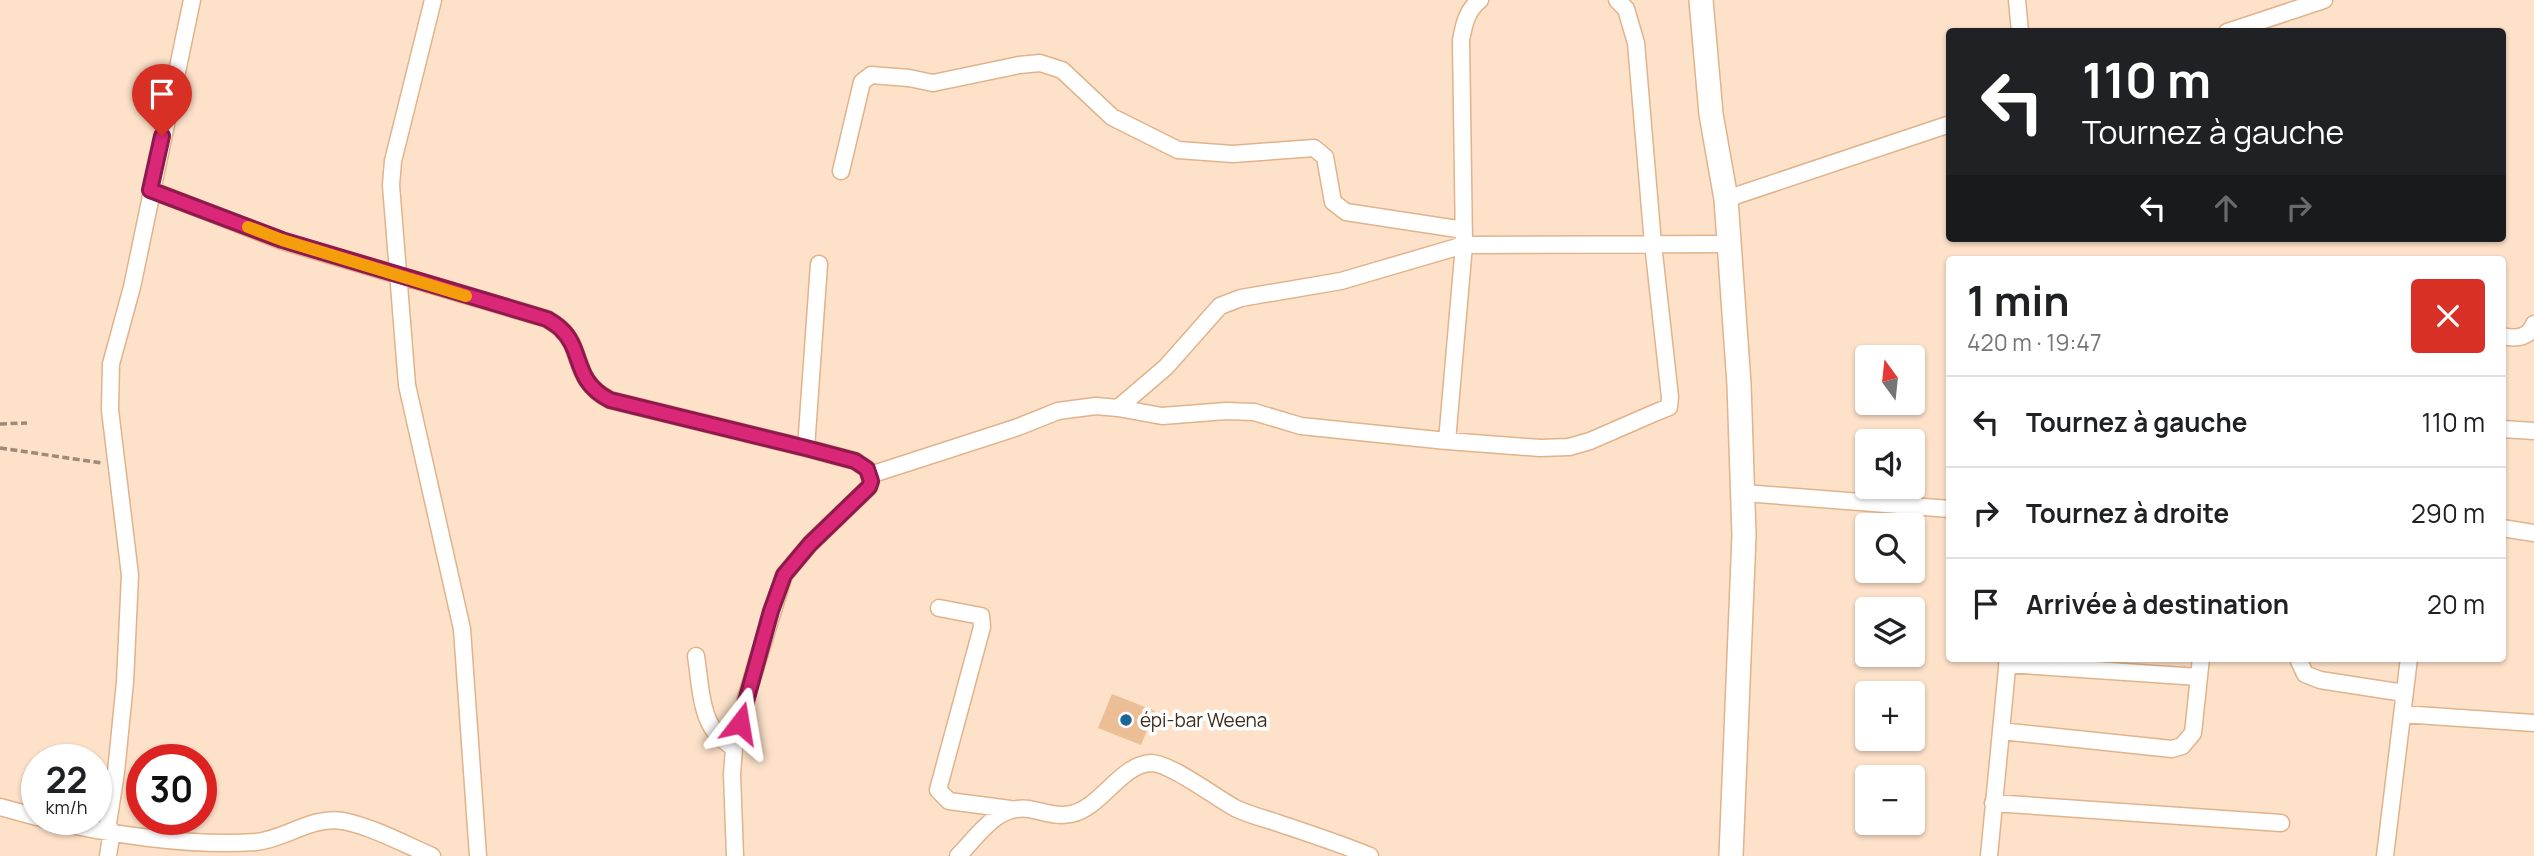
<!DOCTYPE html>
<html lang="fr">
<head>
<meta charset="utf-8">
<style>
  :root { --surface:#fff; --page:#f2f2f2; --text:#202124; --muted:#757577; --line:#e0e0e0 }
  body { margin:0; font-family:Manrope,sans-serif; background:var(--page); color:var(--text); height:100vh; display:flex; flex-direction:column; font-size:26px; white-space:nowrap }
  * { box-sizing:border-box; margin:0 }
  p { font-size:23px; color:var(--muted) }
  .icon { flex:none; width:38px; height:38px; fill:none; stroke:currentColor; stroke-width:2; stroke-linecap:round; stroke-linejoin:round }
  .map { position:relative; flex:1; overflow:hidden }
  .side { position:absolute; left:1946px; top:256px; width:560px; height:406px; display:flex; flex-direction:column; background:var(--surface); border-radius:7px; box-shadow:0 2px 5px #0004 }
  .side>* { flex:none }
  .banner { position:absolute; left:1946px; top:28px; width:560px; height:214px; border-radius:7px; box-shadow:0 2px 5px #0004; background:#202124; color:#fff; overflow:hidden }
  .needle { width:46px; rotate:345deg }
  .tools { position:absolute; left:1855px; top:345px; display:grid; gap:14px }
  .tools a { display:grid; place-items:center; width:70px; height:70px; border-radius:7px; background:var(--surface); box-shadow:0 2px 5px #0004; font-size:35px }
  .speed { position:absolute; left:21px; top:744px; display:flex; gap:14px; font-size:35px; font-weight:700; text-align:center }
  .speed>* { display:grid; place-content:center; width:91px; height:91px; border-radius:50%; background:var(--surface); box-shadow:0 2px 5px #0004; line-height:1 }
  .speed small { font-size:18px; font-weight:400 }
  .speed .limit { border:10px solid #d22; background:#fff; color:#111 }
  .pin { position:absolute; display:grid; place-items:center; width:60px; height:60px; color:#fff; margin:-72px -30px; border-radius:50% 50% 50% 0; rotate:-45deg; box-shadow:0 0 7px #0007 }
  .pin .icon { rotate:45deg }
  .me { position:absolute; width:77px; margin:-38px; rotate:14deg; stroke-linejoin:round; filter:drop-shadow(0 0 5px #0008) }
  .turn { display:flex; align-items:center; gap:24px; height:147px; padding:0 21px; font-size:32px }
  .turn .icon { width:91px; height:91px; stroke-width:2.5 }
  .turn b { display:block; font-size:49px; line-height:60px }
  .lanes { display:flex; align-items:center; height:66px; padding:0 21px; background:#0003; justify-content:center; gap:35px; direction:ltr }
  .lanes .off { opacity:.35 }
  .round { display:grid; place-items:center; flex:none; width:74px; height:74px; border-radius:7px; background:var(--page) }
  .head { display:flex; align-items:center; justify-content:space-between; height:119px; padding:0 21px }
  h1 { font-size:42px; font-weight:700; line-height:52px }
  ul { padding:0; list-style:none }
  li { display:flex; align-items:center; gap:21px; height:91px; padding:0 21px; border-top:2px solid var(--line) }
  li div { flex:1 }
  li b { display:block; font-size:26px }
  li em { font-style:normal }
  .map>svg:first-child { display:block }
  .building { fill:#ebbe95 }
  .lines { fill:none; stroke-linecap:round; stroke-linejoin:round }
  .minor-casing { stroke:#e0b38b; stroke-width:19 }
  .secondary-casing { stroke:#e0b38b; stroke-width:26 }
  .path { stroke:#a08975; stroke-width:3.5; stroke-dasharray:7 3.5; stroke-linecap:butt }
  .minor { stroke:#fff; stroke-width:16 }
  .secondary { stroke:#fff; stroke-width:23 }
  .route-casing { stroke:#8e194d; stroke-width:18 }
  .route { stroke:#db2777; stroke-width:12 }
  .slow { stroke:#f59e0b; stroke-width:12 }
  .poi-dot { fill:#1b679a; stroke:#fff; stroke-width:2.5 }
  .labels { text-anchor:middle; stroke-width:7; stroke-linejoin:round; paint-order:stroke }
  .poi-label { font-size:19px; fill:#3f2d1d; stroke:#fff; text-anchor:start }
</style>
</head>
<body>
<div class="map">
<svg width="2534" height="856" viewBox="0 0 2534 856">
  <rect width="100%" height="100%" fill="#fde1c9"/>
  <!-- building -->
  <path class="building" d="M1112,694L1155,711L1141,745L1098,728Z"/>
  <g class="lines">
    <!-- minor casing -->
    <g class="minor-casing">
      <path id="minor" d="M433,0L393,161L391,185L407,385L462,629L478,856
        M2017,0L2020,32
        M2227,32L2324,0
        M841,171L862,82L871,75L909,78L933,83L1019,65L1040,63L1062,70L1112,117L1178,150L1233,154L1314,148L1325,157L1333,202L1346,212L1464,230
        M151,190L282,241L547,319C552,322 557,325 561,329C584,350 572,381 610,400L806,448L855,461L867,469L871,481L869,487L810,544L784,575L746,698L734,748L732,774L735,856
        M1726,199L1950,124
        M2502,336C2516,339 2529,338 2534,324
        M1118,408L1166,367L1220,306L1241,298L1341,281L1464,245L1461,40C1464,24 1467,10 1480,0
        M2502,429L2534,431
        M1447,441L1464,245L1728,244
        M806,448L819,264
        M870,475L1018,427L1058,411L1096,406L1118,408L1162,416L1226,411L1254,412L1301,426L1447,441L1540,448L1569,447L1590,441L1652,414L1669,407L1670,397L1653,244L1636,43L1626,9L1617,0
        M1744,493L1950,509
        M2502,528L2534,533
        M939,608L981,616L982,627L938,790L949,801L1010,809
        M696,656C700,680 700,714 716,733C721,739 728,744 734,748
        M2299,661L2305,674L2320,680L2404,693
        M2007,664L2199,677
        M2402,714L2534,723
        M2001,731L2172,749L2182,746L2193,733L2201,658
        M1993,803L2281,823
        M0,807L37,817
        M44,819C107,834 191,847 256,842C286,839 311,816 343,821C373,827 404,844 432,856
        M107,830L116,772L125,682L130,575L110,410L111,364L132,287L192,0
        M108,856L112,831
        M958,856C978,836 997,804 1029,809C1044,812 1056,817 1071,814C1101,808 1121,764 1151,763C1170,763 1215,797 1235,808C1247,814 1262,818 1275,822C1307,833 1339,843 1370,856
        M1989,856L2008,658
        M2385,856L2409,658"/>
    </g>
    <!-- secondary casing -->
    <g class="secondary-casing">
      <path id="secondary" d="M1701,0L1711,114L1726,199L1739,384L1744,535L1731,856"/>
    </g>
    <!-- path -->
    <path class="path" d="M0,424L27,423
      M0,448L102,463"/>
    <!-- minor -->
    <use href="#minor" class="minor"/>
    <!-- secondary -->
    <use href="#secondary" class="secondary"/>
  </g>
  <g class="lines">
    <!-- route casing -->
    <g class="route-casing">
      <path id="route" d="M162,136L150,190L282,240L547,319C552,322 557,325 561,329C584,350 572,381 610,400L806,448L855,461L867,469L871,481L869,487L810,544L784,575L771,611L740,723"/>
    </g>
    <!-- route -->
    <use href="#route" class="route"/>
    <!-- slow -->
    <path class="slow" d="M248,227L282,240L466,296"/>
  </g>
  <!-- markers -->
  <circle class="poi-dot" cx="1126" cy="720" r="7"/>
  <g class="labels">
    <!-- poi labels -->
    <g class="poi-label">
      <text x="1140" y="727">épi-bar Weena</text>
    </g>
  </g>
</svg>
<div class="tools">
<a><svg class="needle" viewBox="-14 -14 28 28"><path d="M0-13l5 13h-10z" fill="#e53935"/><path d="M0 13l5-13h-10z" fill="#757577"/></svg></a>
<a><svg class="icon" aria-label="sound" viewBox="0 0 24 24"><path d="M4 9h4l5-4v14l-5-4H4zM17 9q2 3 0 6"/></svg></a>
<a><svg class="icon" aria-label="search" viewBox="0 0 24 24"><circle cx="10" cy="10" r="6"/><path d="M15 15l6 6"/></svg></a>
<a><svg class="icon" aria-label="layers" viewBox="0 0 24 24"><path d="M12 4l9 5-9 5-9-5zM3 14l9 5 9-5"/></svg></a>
<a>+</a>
<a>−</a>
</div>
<div class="speed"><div>22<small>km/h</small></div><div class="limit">30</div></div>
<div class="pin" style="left:162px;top:136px;background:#d93025"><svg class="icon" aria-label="arrive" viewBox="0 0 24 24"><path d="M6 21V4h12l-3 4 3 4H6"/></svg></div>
<svg class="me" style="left:740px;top:723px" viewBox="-20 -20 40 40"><path d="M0-17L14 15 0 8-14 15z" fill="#db2777" stroke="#fff" stroke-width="4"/></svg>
<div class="banner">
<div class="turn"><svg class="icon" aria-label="left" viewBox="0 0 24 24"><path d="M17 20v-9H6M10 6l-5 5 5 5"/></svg><div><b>110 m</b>Tournez à gauche</div></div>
<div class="lanes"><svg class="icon" aria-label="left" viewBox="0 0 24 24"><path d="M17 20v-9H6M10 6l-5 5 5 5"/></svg><svg class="icon off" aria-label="ahead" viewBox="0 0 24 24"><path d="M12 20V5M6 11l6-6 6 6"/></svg><svg class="icon off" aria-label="right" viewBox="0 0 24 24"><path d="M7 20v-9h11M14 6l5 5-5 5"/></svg></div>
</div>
<section class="side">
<div class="head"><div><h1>1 min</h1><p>420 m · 19:47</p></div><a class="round" style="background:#d93025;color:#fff"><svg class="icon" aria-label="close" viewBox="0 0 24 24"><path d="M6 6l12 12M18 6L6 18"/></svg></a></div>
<ul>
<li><svg class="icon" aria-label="left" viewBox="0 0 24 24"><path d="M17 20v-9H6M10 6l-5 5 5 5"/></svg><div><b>Tournez à gauche</b></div><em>110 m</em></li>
<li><svg class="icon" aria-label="right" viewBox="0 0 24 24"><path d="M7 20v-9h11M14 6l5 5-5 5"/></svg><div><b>Tournez à droite</b></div><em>290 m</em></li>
<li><svg class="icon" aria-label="arrive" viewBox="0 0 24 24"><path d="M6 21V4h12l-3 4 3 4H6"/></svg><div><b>Arrivée à destination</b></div><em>20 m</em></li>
</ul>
</section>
</div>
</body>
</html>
